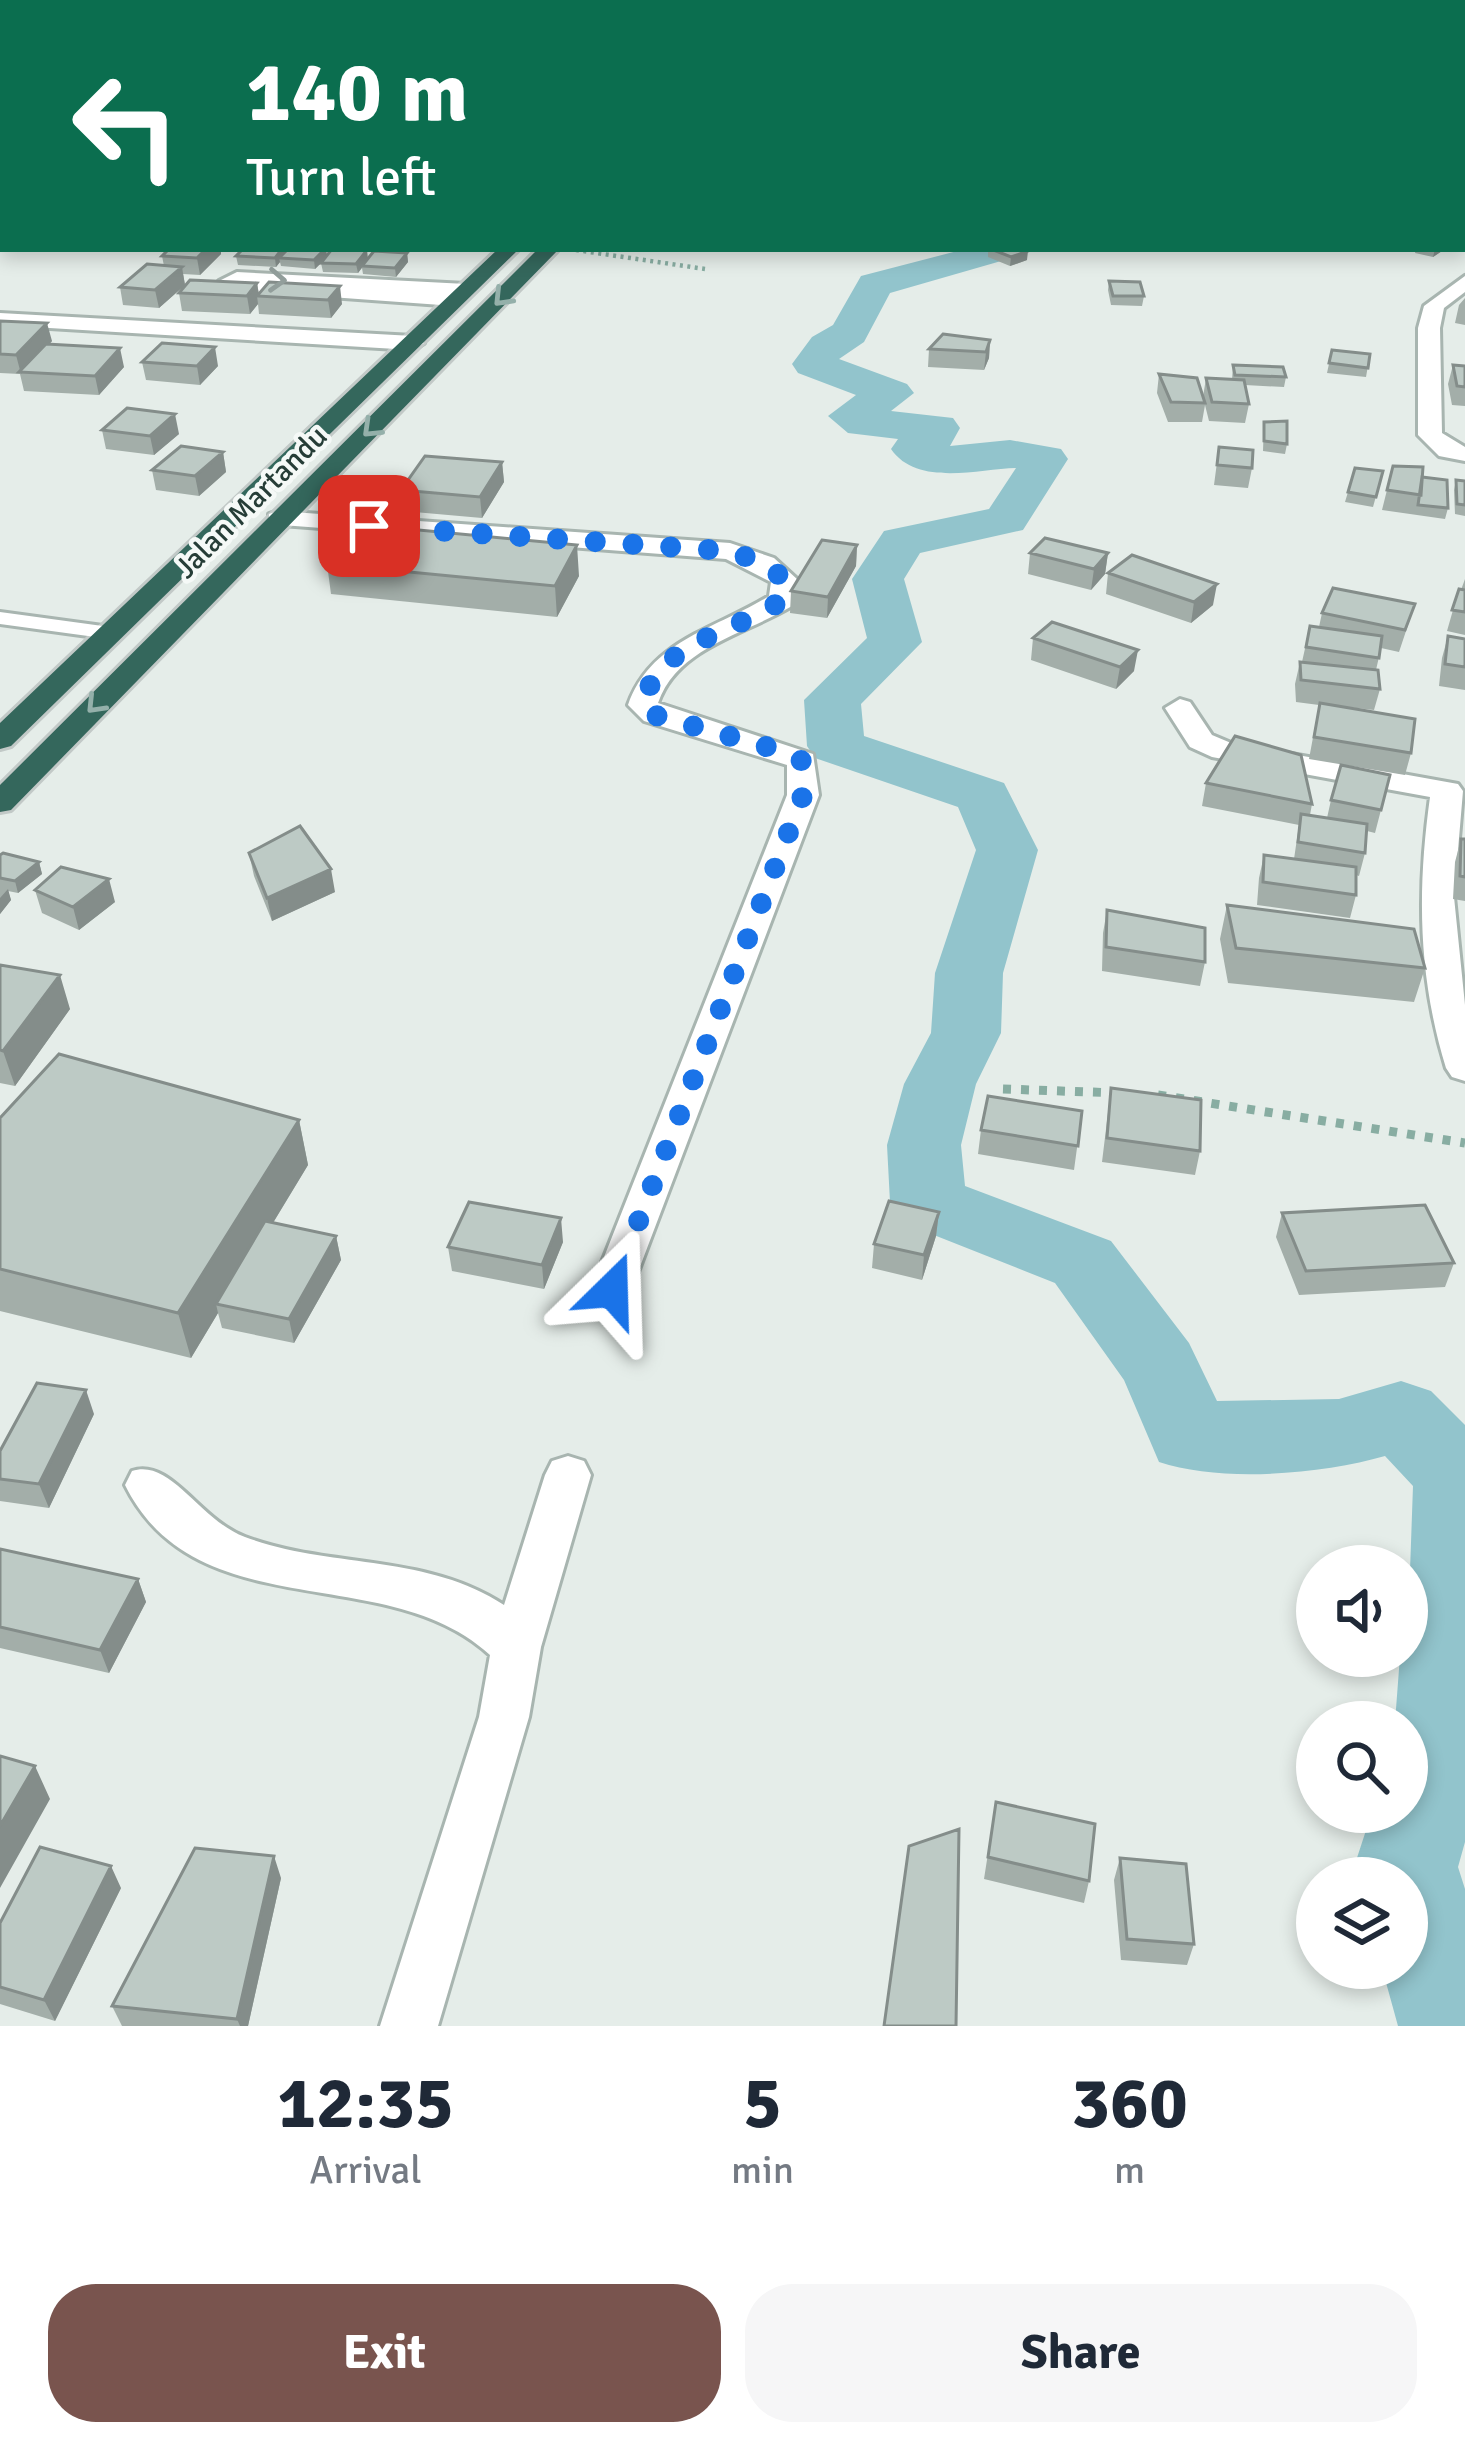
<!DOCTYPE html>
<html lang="en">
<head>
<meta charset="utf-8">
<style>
  :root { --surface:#fff; --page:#f6f6f7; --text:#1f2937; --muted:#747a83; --accent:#79544e }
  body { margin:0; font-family:Signika,sans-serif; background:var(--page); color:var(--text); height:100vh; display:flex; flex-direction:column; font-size:45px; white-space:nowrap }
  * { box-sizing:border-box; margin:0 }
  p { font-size:39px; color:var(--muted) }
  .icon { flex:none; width:66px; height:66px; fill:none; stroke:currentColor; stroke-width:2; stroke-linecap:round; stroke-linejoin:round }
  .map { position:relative; height:2026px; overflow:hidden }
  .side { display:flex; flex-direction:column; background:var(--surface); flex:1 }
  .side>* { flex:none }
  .top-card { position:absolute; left:0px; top:0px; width:1467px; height:252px; box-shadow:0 6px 18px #0003; background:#0b6e4f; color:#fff; overflow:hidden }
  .fabs { position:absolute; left:1296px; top:1545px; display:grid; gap:24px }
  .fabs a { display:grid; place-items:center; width:132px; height:132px; border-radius:50%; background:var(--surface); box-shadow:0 6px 18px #0003; font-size:60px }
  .pin { position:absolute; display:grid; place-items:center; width:102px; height:102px; color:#fff; margin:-51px; border-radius:24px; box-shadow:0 6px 18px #0006 }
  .me { position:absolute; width:132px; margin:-66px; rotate:22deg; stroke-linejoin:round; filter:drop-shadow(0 0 9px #0008) }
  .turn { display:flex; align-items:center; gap:42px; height:252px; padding:0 48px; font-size:54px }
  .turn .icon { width:156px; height:156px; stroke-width:2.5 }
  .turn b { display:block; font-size:84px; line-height:102px }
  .eta { display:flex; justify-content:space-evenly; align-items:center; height:204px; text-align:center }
  .eta b { font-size:72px; font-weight:800; line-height:84px }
  .primary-button { display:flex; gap:24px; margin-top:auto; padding:24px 48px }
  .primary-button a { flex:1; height:138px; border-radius:48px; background:var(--accent); color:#fff; font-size:48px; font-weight:800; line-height:138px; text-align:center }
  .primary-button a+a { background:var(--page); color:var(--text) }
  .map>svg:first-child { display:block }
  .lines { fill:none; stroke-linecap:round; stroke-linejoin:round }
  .river { fill:#92c4cc; fill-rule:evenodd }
  .lane-casing { stroke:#a8b5b0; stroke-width:6 }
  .street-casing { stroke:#a8b5b0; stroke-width:6 }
  .highway-casing { stroke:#c2c9c7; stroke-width:6 }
  .path-far1 { stroke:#88ada2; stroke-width:4.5; stroke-dasharray:3 4.5; stroke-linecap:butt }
  .path { stroke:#88ada2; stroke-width:9; stroke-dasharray:8 10; stroke-linecap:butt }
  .lane { fill:#fff; fill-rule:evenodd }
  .street { fill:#fff; fill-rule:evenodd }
  .highway { fill:#34675c; fill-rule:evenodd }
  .wall { fill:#a3aea9 }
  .shaded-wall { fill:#848d8a }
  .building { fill:#bdcac5; stroke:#848d8a; stroke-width:3 }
  .oneway { stroke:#929e9b }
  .oneway2 { stroke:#94b0aa }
  .route { stroke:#1a73e8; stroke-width:21; stroke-dasharray:0 37.8 }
  .labels { text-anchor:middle; stroke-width:9; stroke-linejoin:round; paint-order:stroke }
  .far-street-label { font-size:30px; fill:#263d37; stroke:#f5f9f7 }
</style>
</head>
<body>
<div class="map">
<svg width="1465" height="2026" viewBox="0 0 1465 2026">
  <rect width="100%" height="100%" fill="#e5ede9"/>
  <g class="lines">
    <!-- river -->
    <path class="river" d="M1464,106H1465V126H1464Z
      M965,249H1021L1015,257L890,293L864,342L839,359L907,384L914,393L891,411L953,418L960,428L950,446L1010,440L1061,449L1068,459L1023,530L920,553L904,579L922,642L861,704L864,736L1004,783L1038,850L1003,973L1001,1033L976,1084L961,1145L965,1186L1111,1241L1189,1343L1217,1401L1339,1399L1401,1381L1431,1391L1465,1425V1842L1458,1867L1465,1889V2026H1398L1382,1968H1407V1878H1357L1354,1867L1372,1812H1407V1722H1395L1400,1656H1407L1413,1486L1385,1456C1322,1474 1222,1483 1159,1462L1124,1380L1055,1283L901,1222L890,1202L887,1145L904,1084L931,1033L935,973L976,850L958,807L815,758L807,746L804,700L867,638L852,579L884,531L989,509L1016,468C978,469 917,487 891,449L898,439L848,433L828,416L856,395L798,373L792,364L812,337L833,325L861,276Z"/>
    <!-- lane casing -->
    <g class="lane-casing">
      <path id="lane" d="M0,612L110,627L119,633L110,639L0,624Z"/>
    </g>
    <!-- street casing -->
    <g class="street-casing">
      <path id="street" d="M112,0H173L175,3H114Z
        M1457,0H1465V4L1459,3Z
        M3,65V75L0,76V66Z
        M0,172H3V182H0Z
        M1464,206H1465V218H1464Z
        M237,272L466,284L476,290L455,306L219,289V281Z
        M1465,276V292L1444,308L1440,328L1442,433L1465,447V461L1439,456L1418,435V328L1424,306Z
        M0,313L413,336L424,343L413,350L0,325Z
        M278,511L730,543L774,558L798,580L792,606C746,634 677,647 658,703L813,754L819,795L627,1301L612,1306L597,1301L591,1290L787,795V765L644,721L628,705C651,640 716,629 769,596L771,582L726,559L269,524V514Z
        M1180,699L1190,702L1212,735L1231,743L1458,784L1463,791L1454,897L1465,1005V1081L1452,1077L1446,1068C1418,977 1417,891 1430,797L1212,757L1190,747L1165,708Z
        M568,1456L584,1461L591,1475L541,1647L529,1717L438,2026H380L479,1717L490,1655C386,1559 197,1630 125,1485L132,1471C171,1458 199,1520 245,1537C330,1569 425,1553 504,1605L545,1475L552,1461Z"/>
    </g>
    <!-- highway casing -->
    <g class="highway-casing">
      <path id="highway" d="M498,249H519L11,746L0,749V723Z
        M538,249H559L11,810L0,812V785Z"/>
    </g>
    <!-- path-far1 -->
    <path class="path-far1" d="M576,250L705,269"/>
    <!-- path -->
    <path class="path" d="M1003,1089L1119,1093
      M1158,1095L1465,1143"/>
    <!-- lane -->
    <use href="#lane" class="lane"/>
    <!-- street -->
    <use href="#street" class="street"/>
    <!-- highway -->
    <use href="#highway" class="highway"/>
  </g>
  <!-- wall -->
  <path class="wall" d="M272,0H304L299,3H273Z
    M891,0L888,3L842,1V0Z
    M1036,0H1074L1073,2Z
    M1231,0H1254L1253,3H1231Z
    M243,249H286V251L326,249L327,256L368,258L407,253L408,262L396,277L363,274L362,268L358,273L323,272L321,263L315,269L281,266L280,262L276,267L238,265L236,256Z
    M988,249H1021L1027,260L1010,266L988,257Z
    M1416,249H1445L1433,257L1415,253Z
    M221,254L200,275L183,274L185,285L159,308L123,305L120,287L164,266L162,256Z
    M1109,281L1144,296L1142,306L1111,305L1108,290Z
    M269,282L342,304L331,318L259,314L258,304L250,314L182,311L179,293L257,283L259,294Z
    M1465,298V325L1455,323L1459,305Z
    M0,321L52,341L49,345L124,367L99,395L24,391L20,374L0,373Z
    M990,340L989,358L984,370L928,367L929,349Z
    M1332,350L1370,354L1366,377L1327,373Z
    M142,362L218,366L200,385L146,380Z
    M1233,365L1286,377L1284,387L1245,385L1249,404L1245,423L1209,421L1205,405L1202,422H1168L1157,393L1159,374L1203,397L1206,378L1232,380Z
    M1453,365L1465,366V406L1452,405L1448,384Z
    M1264,422L1287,444L1285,454L1263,451Z
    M102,430L179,434L154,455L106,449Z
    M1219,447L1252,468L1248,488L1214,485Z
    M223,452L226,472L199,496L156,490L152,470Z
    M502,462L504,482L482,518L403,511L401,490Z
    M1383,471L1373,507L1345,502L1348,492Z
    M1422,477L1448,508L1445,519L1382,510L1387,490Z
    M1456,480L1465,481V516L1455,514L1454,490Z
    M857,545L856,566L827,618L790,613L791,591Z
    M1030,553H1108L1105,574L1091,590L1028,574Z
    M327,564L579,576L557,617L331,594Z
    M1108,573L1213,605L1191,623L1106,594Z
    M1465,579V635L1447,631L1459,589L1461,590Z
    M1415,604L1399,652L1381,648L1376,670L1380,689L1374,710L1347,707L1411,753L1405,775L1309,759L1319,705L1296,702L1295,684L1300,662H1302L1310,626L1319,627L1322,613Z
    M1448,636L1465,639V690L1439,686L1442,658Z
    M1033,638L1134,671L1116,689L1031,660Z
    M1390,775L1375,833L1367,831L1365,853L1359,876L1356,875V895L1350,918L1257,905L1259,878L1264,855L1294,859L1299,825L1202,806L1206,783L1312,804L1310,815L1327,818L1331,800Z
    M1461,839H1465V901L1453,899L1455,862Z
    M249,853L335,892L272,921L254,876Z
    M0,855L39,862L42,874L18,893L8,891L11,900L0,914Z
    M35,890L115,902L79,930L42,913Z
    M1227,905L1425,968L1414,1002L1228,983L1220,939Z
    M1107,910L1205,962L1200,986L1102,971L1103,933Z
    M0,965L70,1009L15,1086L0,1083Z
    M1111,1088L1200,1151L1195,1175L1102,1162Z
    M1082,1111L1074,1170L978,1154L981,1130Z
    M0,1118L299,1120L308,1165L273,1223L336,1236L341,1260L294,1343L222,1328L218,1313L191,1358L0,1311Z
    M939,1212L936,1236L922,1280L872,1268L874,1244Z
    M1282,1213L1454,1263L1445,1287L1299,1295L1276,1237Z
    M563,1242L544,1289L452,1271L448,1247Z
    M94,1414L49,1508L0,1501V1451Z
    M0,1549L138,1579L146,1602L109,1673L0,1648Z
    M996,1802L1089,1881L1084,1903L984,1879Z
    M1120,1858L1194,1944L1187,1965L1121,1960L1114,1880Z
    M281,1878L248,2026H122L112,2006Z
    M121,1888L55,2021L0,2004V1923Z"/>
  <!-- shaded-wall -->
  <path class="shaded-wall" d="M661,0H683V3H656Z
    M206,249H221V254L200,275L197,258Z
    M282,249H286L287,255L279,258L280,262L276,267L275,258Z
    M326,249L327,257L315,269L314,260Z
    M1435,249H1445L1433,257Z
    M367,250L368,259L358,273L356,264Z
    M1028,251L1027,260L1010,266L1011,257Z
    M407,253L408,262L396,277L395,268Z
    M182,267L185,285L159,308L155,290Z
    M257,283L259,296H257L258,304L250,314L247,296Z
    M340,286L342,304L331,318L328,300Z
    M47,323L52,341L21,374L16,355Z
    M990,340L989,358L984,370L986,352Z
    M215,347L218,366L200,385L197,366Z
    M120,348L124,367L99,395L95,376Z
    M175,414L179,434L154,455L150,436Z
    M223,452L226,472L199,496L195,476Z
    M502,462L504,482L482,518L480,497Z
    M577,545L579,576L557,617L555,586Z
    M857,545L856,566L827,618L828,597Z
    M1108,553L1105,574L1091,590L1094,569Z
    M1217,584L1213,605L1191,623L1194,602Z
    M1138,650L1134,671L1116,689L1120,667Z
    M39,862L42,874L18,893L15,881Z
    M331,869L335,892L272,921L267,898Z
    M109,879L115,902L79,930L73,907Z
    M8,889L11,900L0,914V898Z
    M60,975L70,1009L15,1086L3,1051Z
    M299,1120L308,1165L223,1305L216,1304L218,1313L191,1358L178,1313Z
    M939,1212L936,1236L922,1280L924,1255Z
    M561,1218L563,1242L544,1289L542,1265Z
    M336,1236L341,1260L294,1343L289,1319Z
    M86,1390L94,1414L49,1508L39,1484Z
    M138,1579L146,1602L109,1673L100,1650Z
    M35,1766L50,1799L0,1888V1826Z
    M274,1856L281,1878L248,2026H240L237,2019Z
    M111,1866L121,1888L55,2021L44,2000Z"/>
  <!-- building -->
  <path class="building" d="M386,0H409L405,3H382Z
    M448,0H470L466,3H442Z
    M483,0H506L503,3H480Z
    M515,0L539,1L537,3H513Z
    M610,0H661L656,3H605Z
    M947,0H949L975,2L944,3Z
    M1199,0H1215V3H1199Z
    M1277,0H1311L1310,3Z
    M1407,0H1451L1457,1L1456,3H1406Z
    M169,249H206L197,258L162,256Z
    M243,249H282L275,258L236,256Z
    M288,249H325L314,260L279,258Z
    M332,249H339L367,250L356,264L321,263Z
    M991,249H1021L1028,251L1011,257Z
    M374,251L407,253L395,268L362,266Z
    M147,264L182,267L155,290L120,287Z
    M190,280L257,283L247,296L179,293Z
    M1109,281L1140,282L1144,296H1113Z
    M269,282L340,286L328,300L257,296Z
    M0,321L47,323L16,355L0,354Z
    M943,334L990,340L986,352L929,349Z
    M162,343L215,347L197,366L142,362Z
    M46,344L120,348L95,376L19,372Z
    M1332,350L1370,354L1368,368L1329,363Z
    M1233,365L1283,367L1286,377L1235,375Z
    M1453,365L1465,366V387L1457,386Z
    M1159,374L1197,378L1205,403L1171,402Z
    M1206,378L1244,380L1249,404L1212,402Z
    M127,408L175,414L150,436L102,430Z
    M1287,421V444L1264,441V422Z
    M181,446L223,452L195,476L152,470Z
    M1219,447L1253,450L1252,468L1217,465Z
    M425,456L502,462L480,497L401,490Z
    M1393,466L1423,467L1421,495L1387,490Z
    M1355,468L1383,471L1376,497L1348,492Z
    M1422,477L1447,480L1448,508L1418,505Z
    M1456,480L1465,481V505L1457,504Z
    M356,524L577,545L555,586L327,564Z
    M1045,538L1108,553L1094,569L1030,553Z
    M822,540L857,545L828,597L791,591Z
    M1132,555L1217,584L1194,602L1108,573Z
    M1333,588L1415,604L1405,630L1322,613Z
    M1459,589L1465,590V612L1452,610Z
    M1052,622L1138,650L1120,667L1033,638Z
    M1310,626L1382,636L1379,658L1306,647Z
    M1448,636L1465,639V667L1445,664Z
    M1300,662L1378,670L1380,689L1301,680Z
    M1320,703L1415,719L1411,753L1314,737Z
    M1235,736L1301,755L1312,804L1206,783Z
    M1341,765L1390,775L1381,810L1331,800Z
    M1301,814L1367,824L1365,853L1298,842Z
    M300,826L331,869L267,898L249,853Z
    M1461,839H1465V877L1460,876Z
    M3,853L39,862L15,881L0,878V855Z
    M1264,855L1356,867V895L1263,882Z
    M61,867L109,879L73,907L35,890Z
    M1227,905L1414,929L1425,968L1236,948Z
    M1107,910L1205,928V962L1106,947Z
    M0,965L60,975L3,1051L0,1050Z
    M59,1054L299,1120L178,1313L0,1269V1118Z
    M1111,1088L1201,1100L1200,1151L1107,1138Z
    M988,1096L1082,1111L1078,1146L981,1130Z
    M889,1201L939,1212L924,1255L874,1244Z
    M469,1202L561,1218L542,1265L448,1247Z
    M1425,1205L1454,1263L1306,1271L1282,1213Z
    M265,1221L336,1236L289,1319L216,1304Z
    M37,1383L86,1390L39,1484L0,1479V1451Z
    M0,1549L138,1579L100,1650L0,1627Z
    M0,1756L35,1766L0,1826Z
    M996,1802L1095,1824L1089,1881L988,1857Z
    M959,1829L956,2026H884L909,1846Z
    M40,1847L111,1866L44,2000L0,1987V1923Z
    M195,1848L274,1856L237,2019L112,2006Z
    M1120,1858L1186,1864L1194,1944L1127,1939Z"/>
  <!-- one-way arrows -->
  <defs><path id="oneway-chevron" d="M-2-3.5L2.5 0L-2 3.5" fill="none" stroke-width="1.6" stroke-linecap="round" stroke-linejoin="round" transform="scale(3)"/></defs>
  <use class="oneway" href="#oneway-chevron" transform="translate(277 280) rotate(3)"/>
  <g class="oneway2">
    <use href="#oneway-chevron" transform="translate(502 298) rotate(134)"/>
    <use href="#oneway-chevron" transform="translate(371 429) rotate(136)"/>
    <use href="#oneway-chevron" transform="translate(95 705) rotate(134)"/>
  </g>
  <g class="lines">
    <!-- route -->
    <path class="route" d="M369,526L730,551L765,564L785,580L782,600C740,631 653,643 644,705L654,715L782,751L802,761L803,795L612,1290"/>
  </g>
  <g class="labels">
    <!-- far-street labels -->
    <g class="far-street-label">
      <text transform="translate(251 502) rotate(-45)" y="10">Jalan Martandu</text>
    </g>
  </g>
</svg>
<div class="fabs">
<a><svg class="icon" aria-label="sound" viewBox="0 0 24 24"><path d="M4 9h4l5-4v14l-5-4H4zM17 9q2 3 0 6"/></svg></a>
<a><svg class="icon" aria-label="search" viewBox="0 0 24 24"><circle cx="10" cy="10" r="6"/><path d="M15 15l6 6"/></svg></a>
<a><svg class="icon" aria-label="layers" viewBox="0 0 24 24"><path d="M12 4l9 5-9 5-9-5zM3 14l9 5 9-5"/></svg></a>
</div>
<div class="pin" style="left:369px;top:526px;background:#d93025"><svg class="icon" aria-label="arrive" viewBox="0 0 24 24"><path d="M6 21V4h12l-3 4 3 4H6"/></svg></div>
<svg class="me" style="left:612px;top:1290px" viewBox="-20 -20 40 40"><path d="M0-17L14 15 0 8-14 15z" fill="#1a73e8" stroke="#fff" stroke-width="4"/></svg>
<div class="top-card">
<div class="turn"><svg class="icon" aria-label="left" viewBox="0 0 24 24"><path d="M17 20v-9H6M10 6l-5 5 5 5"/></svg><div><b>140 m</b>Turn left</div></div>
</div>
</div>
<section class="side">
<div class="eta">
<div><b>12:35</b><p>Arrival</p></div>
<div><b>5</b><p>min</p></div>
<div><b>360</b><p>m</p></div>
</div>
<div class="primary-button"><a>Exit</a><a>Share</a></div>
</section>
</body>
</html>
